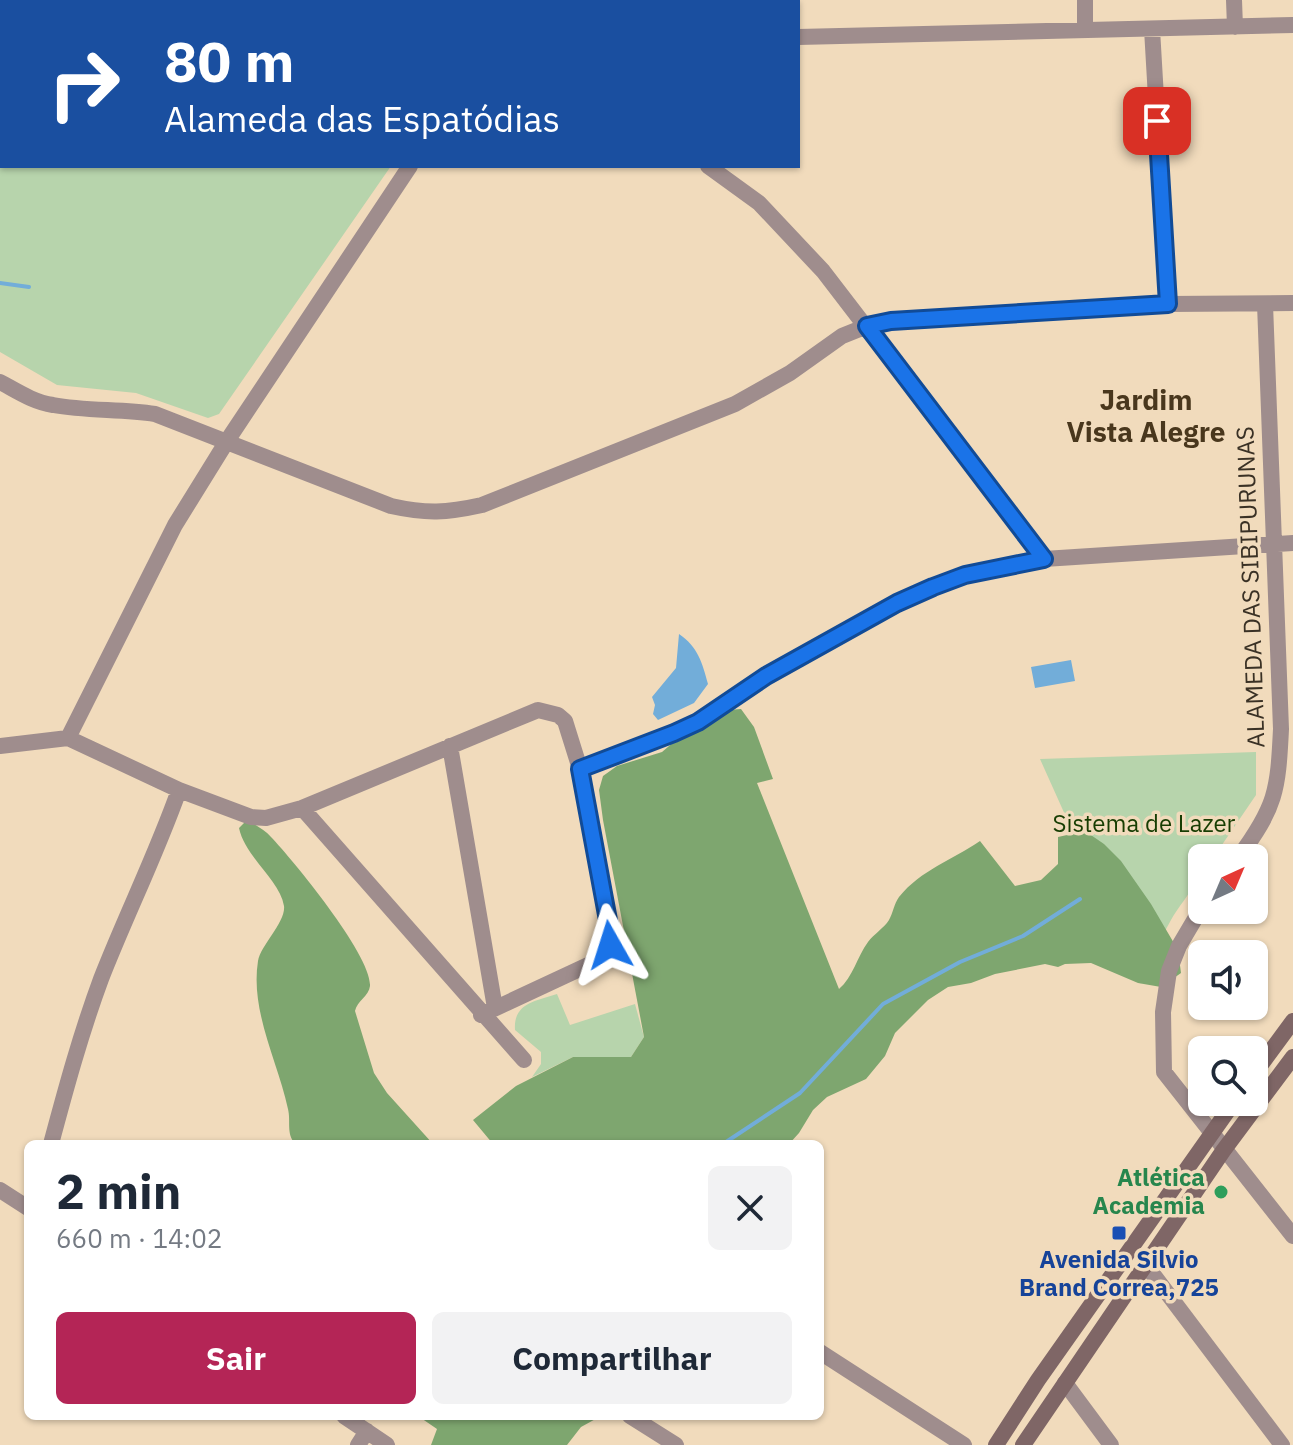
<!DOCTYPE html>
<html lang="pt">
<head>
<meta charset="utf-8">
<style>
  :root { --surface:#fff; --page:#f2f2f3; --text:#1f2937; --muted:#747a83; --accent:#b42556 }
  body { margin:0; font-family:"IBM Plex Sans",sans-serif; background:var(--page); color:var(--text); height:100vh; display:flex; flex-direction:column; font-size:30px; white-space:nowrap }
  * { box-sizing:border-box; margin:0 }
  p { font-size:26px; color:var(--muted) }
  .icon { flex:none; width:44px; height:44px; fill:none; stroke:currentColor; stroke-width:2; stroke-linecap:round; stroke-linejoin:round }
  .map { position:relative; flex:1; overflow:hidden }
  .details { position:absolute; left:24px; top:1140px; width:800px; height:280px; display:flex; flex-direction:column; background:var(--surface); border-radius:12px; box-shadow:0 2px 6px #0004 }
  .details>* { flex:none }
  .banner { position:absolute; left:0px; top:0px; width:800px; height:168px; box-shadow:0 2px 6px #0004; background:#1a4fa0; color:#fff; overflow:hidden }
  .needle { width:52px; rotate:44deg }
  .controls { position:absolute; left:1188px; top:844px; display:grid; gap:16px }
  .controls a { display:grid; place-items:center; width:80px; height:80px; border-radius:12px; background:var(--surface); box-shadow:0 2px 6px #0004; font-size:40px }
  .pin { position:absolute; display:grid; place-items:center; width:68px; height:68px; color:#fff; margin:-34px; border-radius:16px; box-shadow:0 4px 12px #0006 }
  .me { position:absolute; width:88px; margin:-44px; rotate:354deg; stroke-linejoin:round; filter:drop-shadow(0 0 6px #0008) }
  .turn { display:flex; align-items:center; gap:28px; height:168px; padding:0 32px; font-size:36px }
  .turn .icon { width:104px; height:104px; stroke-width:2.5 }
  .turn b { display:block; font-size:56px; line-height:68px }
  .round { display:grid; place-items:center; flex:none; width:84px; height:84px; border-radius:12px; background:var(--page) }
  .headline { display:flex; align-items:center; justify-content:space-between; height:136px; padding:0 32px }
  h1 { font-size:48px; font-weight:700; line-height:60px }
  .primary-button { display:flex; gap:16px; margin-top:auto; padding:16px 32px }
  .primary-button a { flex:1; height:92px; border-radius:12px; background:var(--accent); color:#fff; font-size:32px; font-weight:700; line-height:92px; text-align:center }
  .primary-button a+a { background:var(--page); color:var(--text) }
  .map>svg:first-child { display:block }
  .green { fill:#b7d4ac }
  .forest { fill:#7ea66f }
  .water { fill:#72add9 }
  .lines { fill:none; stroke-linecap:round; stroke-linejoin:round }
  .stream { stroke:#72add9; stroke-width:4 }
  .street { stroke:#9f8d8d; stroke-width:16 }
  .secondary { stroke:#7f6666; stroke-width:16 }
  .route-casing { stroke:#114b97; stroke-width:20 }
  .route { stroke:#1a73e8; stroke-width:14 }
  .leisure-dot { fill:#2e9e5b; stroke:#f1dbbc; stroke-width:3 }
  .transit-dot { fill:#1a4fb4; stroke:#f1dbbc; stroke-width:3 }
  .labels { text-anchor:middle; stroke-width:7; stroke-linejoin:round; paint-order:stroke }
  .street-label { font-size:24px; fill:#3a3125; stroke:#f1dbbc }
  .park-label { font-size:24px; fill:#173d02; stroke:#f1dbbc }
  .leisure-label { font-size:24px; font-weight:bold; fill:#27864d; stroke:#f1dbbc; text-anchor:end }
  .transit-label { font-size:24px; font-weight:bold; fill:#164399; stroke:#f1dbbc }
  .quarter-label { font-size:28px; font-weight:bold; fill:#49371d; stroke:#f1dbbc }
</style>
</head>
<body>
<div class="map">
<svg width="1293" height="1445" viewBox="0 0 1293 1445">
  <rect width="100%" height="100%" fill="#f1dbbc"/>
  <!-- green -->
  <path class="green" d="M0,0L8,2H2V166H391L219,414L208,418L136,393L57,385L0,352Z
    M1256,752V795L1213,858H1202C1202,882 1183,899 1171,920C1159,941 1149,962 1141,984L1040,759Z
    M557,994L570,1025L635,1004L644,1037L631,1057H573L532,1077L541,1064V1052L515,1030C513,1003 536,1001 557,994Z"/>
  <!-- forest -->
  <path class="forest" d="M741,709L754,727L773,779L757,783L839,989C853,977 857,957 868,942C874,934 884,928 889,920C893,913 894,904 899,897C921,870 952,860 980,841L1015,886L1041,880L1058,864V837L1085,831L1104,844L1121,861L1151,904L1178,950L1181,973L1161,987L1138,983L1091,963L1065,964L1058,967L1045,964L995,974L971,983L948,987L928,1000L895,1033L885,1056L866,1079L827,1097L813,1110L799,1133L789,1144H493L473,1120L516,1086L573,1057H631L644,1037L603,820L599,790L603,776L617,766L662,752L682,735L728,710Z
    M251,822C258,827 266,831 271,837C293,860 372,956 370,986C369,996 357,1001 355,1011L374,1073L387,1093L433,1144H295C286,1133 291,1122 288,1109C278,1062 250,1011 258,961C261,945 286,922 284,906C280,880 245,857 239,828L244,823Z
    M418,1416H601L581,1427L567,1445H431L437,1429Z"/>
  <!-- water -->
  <path class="water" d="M679,634C698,647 702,662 708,684L694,703L658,720L653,714L655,705L652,697L676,668Z
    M1071,660L1075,681L1035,688L1031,667Z"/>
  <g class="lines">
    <!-- stream -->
    <path class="stream" d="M0,283L29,287
      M723,1144L800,1093L883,1004L960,962L1023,936L1080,899"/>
    <!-- street -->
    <path class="street" d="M754,0V2
      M1085,0V30
      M1234,0L1235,27
      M1152,29L1168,304
      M798,37L1293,25
      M708,166L759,203L823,271L1044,559
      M0,382C17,391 33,402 53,405C86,411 121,409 155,414L391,506C427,514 446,513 482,505L735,404L790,373L842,336L867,326L891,321L1168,304L1293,303
      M68,738L179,790L251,817L266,818L302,808L538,710L558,715L565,721L580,769L610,931V945L601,959L481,1015
      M68,738L175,525L227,441L410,166
      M0,746L68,738
      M450,746L495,1008
      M580,769L674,733L698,722L766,676L897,603L965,575L1044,559L1293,543
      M302,808L524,1060
      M1238,858C1276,807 1278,791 1281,729L1265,304
      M1202,907L1179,946L1169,971L1163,1012L1164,1072L1293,1236
      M51,1144C66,1088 81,1033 101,979C126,915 156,855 179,790
      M0,1190L28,1208
      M1146,1265L1282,1445
      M820,1352L964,1445
      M1065,1383L1111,1445
      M344,1416L387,1445
      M630,1416L676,1445
      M358,1445L367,1431"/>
    <!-- secondary -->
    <path class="secondary" d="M1254,1074L1293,1021
      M996,1445L1038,1380L1234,1102
      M1023,1445L1223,1151L1293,1057"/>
  </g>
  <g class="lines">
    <!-- route casing -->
    <g class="route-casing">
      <path id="route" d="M610,945V931L580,769L674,733L698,722L766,676L897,603L933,587L965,575L1044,559L867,326L891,321L1168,304L1157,121"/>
    </g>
    <!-- route -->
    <use href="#route" class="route"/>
  </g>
  <!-- markers -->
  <circle class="leisure-dot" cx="1221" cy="1192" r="8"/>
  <rect class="transit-dot" x="1111" y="1225" width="16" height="16" rx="4"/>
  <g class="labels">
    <!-- street labels -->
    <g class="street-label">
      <text transform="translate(1251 587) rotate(-92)" y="8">ALAMEDA DAS SIBIPURUNAS</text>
    </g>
    <!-- park labels -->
    <g class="park-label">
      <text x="1144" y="832">Sistema de Lazer</text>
    </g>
    <!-- leisure labels -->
    <g class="leisure-label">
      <text x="1205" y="1186">Atlética<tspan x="1205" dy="28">Academia</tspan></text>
    </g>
    <!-- transit labels -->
    <g class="transit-label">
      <text x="1119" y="1268">Avenida Silvio<tspan x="1119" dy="28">Brand Correa,725</tspan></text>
    </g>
    <!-- quarter labels -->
    <g class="quarter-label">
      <text x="1146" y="410">Jardim<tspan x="1146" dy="32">Vista Alegre</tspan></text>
    </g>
  </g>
</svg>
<div class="controls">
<a><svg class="needle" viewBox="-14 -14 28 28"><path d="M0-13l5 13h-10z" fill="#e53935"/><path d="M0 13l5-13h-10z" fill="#747a83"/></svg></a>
<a><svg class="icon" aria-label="sound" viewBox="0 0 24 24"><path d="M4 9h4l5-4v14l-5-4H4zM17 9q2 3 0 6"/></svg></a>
<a><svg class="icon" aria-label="search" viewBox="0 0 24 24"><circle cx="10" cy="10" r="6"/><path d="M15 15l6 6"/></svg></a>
</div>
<div class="pin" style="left:1157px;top:121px;background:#d93025"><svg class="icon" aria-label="arrive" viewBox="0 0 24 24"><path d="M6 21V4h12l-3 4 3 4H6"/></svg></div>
<svg class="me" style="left:610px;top:945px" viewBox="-20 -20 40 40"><path d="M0-17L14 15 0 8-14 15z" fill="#1a73e8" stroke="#fff" stroke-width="4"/></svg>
<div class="banner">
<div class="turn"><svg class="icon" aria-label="right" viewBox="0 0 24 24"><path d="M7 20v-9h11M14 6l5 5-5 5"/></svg><div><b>80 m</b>Alameda das Espatódias</div></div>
</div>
<section class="details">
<div class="headline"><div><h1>2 min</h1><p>660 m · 14:02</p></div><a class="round"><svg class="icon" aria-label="close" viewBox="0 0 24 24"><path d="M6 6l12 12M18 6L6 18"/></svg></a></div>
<div class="primary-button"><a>Sair</a><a>Compartilhar</a></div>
</section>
</div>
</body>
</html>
